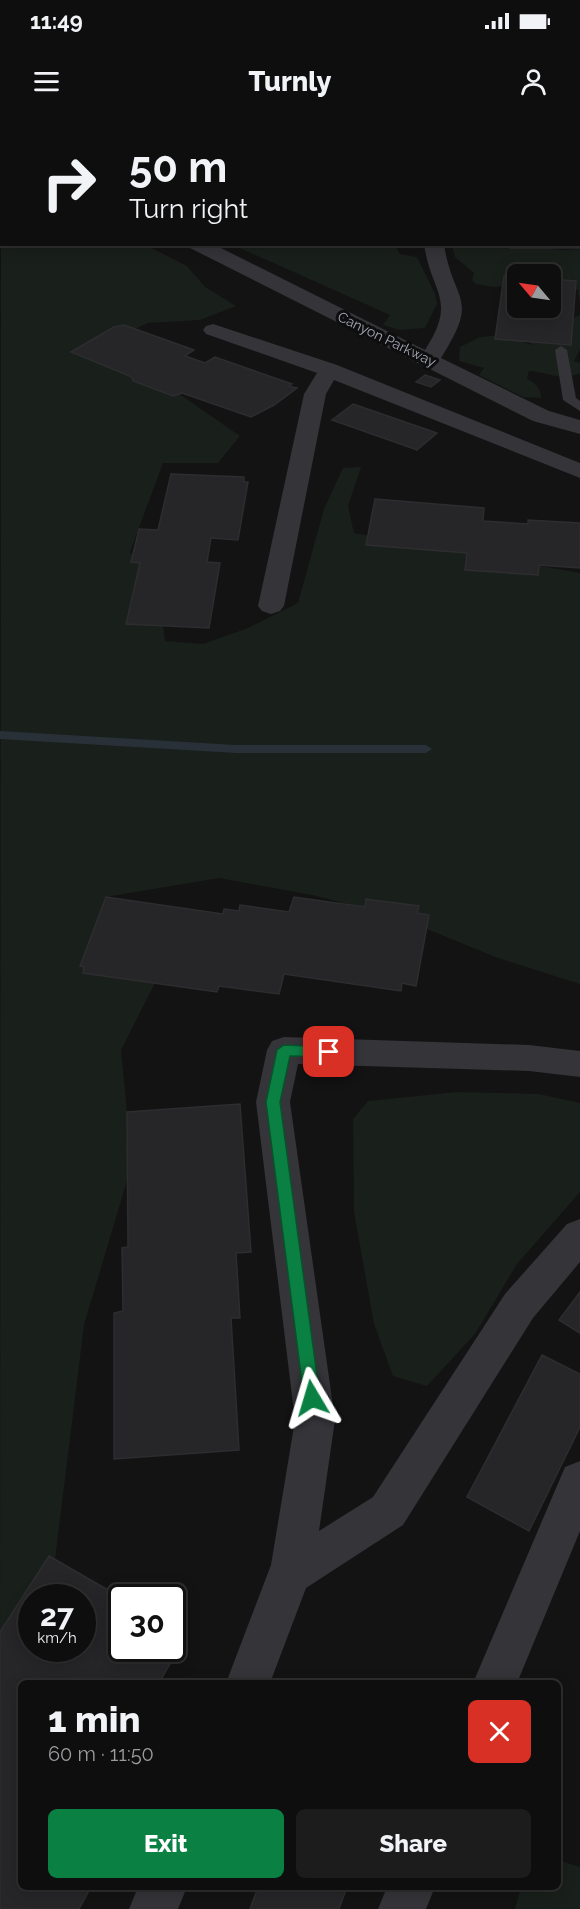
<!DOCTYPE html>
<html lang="en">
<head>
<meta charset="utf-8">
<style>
  :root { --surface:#0e0e0f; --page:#1c1c1d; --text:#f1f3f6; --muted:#9b9c9e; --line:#2e2e2f; --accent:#0b8043 }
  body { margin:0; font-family:Raleway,sans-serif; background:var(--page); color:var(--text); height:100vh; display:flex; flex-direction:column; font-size:22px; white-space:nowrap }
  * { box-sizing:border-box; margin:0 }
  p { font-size:20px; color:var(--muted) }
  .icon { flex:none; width:33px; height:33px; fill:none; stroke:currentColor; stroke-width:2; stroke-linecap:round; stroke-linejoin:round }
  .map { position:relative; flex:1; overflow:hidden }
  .details { position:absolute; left:18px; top:1560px; width:543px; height:210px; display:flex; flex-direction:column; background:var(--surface); border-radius:9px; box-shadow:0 3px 15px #0003,0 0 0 2px var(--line) }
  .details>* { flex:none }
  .guide { position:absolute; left:0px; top:0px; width:580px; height:126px; box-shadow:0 3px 15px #0003,0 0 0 2px var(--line); background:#0e0e0f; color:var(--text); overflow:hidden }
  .needle { width:39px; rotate:299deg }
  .controls { position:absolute; left:507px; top:144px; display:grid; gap:12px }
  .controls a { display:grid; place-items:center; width:54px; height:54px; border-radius:9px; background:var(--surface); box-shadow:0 3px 15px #0003,0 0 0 2px var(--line); font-size:30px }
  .speed { position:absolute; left:18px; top:1464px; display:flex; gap:12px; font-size:30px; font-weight:700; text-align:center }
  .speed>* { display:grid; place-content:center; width:78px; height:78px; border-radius:50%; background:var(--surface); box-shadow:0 3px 15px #0003,0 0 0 2px var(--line); line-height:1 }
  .speed small { font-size:15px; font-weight:400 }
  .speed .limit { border:3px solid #111; border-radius:9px; background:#fff; color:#111 }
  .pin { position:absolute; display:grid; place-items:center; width:51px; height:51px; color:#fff; margin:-26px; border-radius:12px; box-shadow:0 3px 9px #0006 }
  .me { position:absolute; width:66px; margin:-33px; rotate:353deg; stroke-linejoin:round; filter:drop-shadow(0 0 4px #0008) }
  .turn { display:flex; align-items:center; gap:21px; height:126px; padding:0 30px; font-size:27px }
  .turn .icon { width:78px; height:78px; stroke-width:2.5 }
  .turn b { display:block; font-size:42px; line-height:51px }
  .round { display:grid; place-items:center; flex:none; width:63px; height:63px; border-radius:9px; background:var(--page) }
  .head { display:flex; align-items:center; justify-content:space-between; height:102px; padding:0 30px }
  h1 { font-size:36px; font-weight:800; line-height:45px }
  .cta { display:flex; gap:12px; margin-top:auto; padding:12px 30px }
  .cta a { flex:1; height:69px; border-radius:9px; background:var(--accent); color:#fff; font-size:24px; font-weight:800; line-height:69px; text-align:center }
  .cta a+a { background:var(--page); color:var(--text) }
  .status { display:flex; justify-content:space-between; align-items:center; height:42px; padding:0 30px; background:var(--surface); direction:ltr }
  .status svg { height:16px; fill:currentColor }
  header { display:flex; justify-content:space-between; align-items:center; height:78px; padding:0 30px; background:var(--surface); font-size:27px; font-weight:800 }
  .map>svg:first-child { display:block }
  .green { fill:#191f1a }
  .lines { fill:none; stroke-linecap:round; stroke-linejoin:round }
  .stream { fill:#293038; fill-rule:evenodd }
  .building { fill:#262528; stroke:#2d2d30; stroke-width:1.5; fill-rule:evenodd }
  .service { fill:#343439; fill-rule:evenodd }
  .minor { fill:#343439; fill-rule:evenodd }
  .route { fill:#0b8043; stroke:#07532c; stroke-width:1.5 }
  .labels { text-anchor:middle; stroke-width:6; stroke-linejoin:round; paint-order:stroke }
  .far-street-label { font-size:14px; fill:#a4a8b5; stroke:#0e0e0f }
</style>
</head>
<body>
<div class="status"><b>11:49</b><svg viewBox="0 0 49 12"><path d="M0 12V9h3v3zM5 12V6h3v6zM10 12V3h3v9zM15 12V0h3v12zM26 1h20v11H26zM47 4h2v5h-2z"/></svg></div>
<header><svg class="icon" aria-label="menu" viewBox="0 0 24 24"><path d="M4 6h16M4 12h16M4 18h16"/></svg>Turnly<svg class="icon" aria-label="person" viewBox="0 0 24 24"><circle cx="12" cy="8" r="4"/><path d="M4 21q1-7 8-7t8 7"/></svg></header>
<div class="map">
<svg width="580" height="1789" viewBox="0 0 580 1789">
  <rect width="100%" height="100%" fill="#131314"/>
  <!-- green -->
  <path class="green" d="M290,0H580V8L579,2Z
    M1,120L2,124L146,125L187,146L205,167L236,186L200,200L148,203L113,219L175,271L240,316L218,343H163L130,432L154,461L161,488L165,521L203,524L248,508L298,483L324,389L343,348L361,347L348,386L354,413L580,453V864L498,838L395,796L312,775L219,758L106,777L80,846L84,847L83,852L155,863L121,930L127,992L128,1057L84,1205L54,1448L0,1524Z
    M233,125H395L400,134L417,137L435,174L437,184L425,208L399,210L383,205L390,195Z
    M452,125H516L561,130L580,129V183L578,170L551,157L550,154H518L517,165L495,167L476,164L472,160L474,153L455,137Z
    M580,195V229L574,241L580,243V253C562,262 547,252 529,251L527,259C534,262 542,269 541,278L523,277L479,255L484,248L459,241L460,227L480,217L502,215L532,225L527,217Z
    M457,972L539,974L580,983V1072L517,1144L475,1214L427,1266L393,1256L374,1204L354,1092L353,999L368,981Z
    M558,1740L580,1747V1789H515L521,1767H558Z"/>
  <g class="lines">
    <!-- stream -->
    <path class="stream" d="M0,611L236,625H426L432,629L426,633H236L0,619Z"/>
  </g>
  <!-- building -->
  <path class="building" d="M509,124H578L579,128H510Z
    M504,156L518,157V188H550V159L576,161L571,225L495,219Z
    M124,205L194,230L185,236L205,243L215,237L292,264L289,266L297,268L274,285L251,297L182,273L173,276L133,261L132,257L71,232L114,207Z
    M425,255L440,260L431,267L416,262Z
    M353,284L437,313L417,330L332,300Z
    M171,354L244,357V362H248L238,420L211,418L207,442L220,443L209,508L126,504L140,443L131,442L139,409L158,410Z
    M375,379L484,388L483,401L528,404V400L580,403V448L539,445L538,455L465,450L467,433L366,425Z
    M106,777L223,794L224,789L239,791L240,785L289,792L294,777L365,787L366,779L419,786L417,793L429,795L416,866L402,863L401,871L284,854L279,874L219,866L217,872L83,853L84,847L80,846Z
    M240,984L251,1132L236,1133L240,1198H231L239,1330L114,1339V1193L123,1191L122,1128L128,1127L127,992Z
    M580,1172V1213L559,1200Z
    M542,1235L580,1254V1307L529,1411L467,1377Z
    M49,1436L122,1478V1528H172V1506L187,1514L159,1563H21V1767H91L79,1789H0V1512ZM32,1478H82V1528H32Z
    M258,1767H347L339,1789H250Z"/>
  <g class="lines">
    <!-- service -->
    <path class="service" d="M561,226L567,230L576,278L580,281V291L563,280L555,230Z"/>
    <!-- minor -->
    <path class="minor" d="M0,16H2V28H0Z
      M579,53H580V63H579Z
      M188,124H213L425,230C458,179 431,174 424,124H444C453,184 481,175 441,238L549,291L580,300V314L533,301L190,128Z
      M213,204L337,245L580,343V358L334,260L326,274L284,486L280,491L271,494L262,491L258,486L304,274L317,253L206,214L203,210L206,206Z
      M284,917L529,925L580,931V957L529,951L298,944L290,982L335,1300L319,1411L373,1377L505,1174L567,1104L580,1099V1142L533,1198L403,1405L306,1468L270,1563H226L271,1445L295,1300L256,982L267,930L272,921Z
      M580,1341V1411L517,1563H473L565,1347Z
      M138,1767H187L178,1789H129Z
      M387,1767H435L426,1789H378Z"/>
  </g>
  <!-- route -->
  <path class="route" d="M284,925L329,927L336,932L329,937L290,936L280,982L320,1278L318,1283L312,1285L306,1283L304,1278L266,982L277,930Z"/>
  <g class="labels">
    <!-- far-street labels -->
    <g class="far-street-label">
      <text transform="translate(387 219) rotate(26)" y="5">Canyon Parkway</text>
    </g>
  </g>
</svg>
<div class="controls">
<a><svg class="needle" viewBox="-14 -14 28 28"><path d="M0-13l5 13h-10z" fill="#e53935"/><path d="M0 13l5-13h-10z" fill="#9b9c9e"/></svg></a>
</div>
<div class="speed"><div>27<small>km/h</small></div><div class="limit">30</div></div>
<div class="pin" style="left:329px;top:932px;background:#d93025"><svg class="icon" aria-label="arrive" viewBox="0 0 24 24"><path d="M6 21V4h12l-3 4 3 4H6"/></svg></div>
<svg class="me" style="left:312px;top:1278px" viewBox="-20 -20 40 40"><path d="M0-17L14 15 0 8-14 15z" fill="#0b8043" stroke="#fff" stroke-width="4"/></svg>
<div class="guide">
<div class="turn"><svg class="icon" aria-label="right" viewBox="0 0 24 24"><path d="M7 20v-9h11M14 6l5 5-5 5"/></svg><div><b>50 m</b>Turn right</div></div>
</div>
<section class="details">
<div class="head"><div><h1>1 min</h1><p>60 m · 11:50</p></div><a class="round" style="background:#d93025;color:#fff"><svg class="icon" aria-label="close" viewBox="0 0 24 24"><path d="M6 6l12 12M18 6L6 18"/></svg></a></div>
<div class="cta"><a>Exit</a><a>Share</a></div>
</section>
</div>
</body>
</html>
